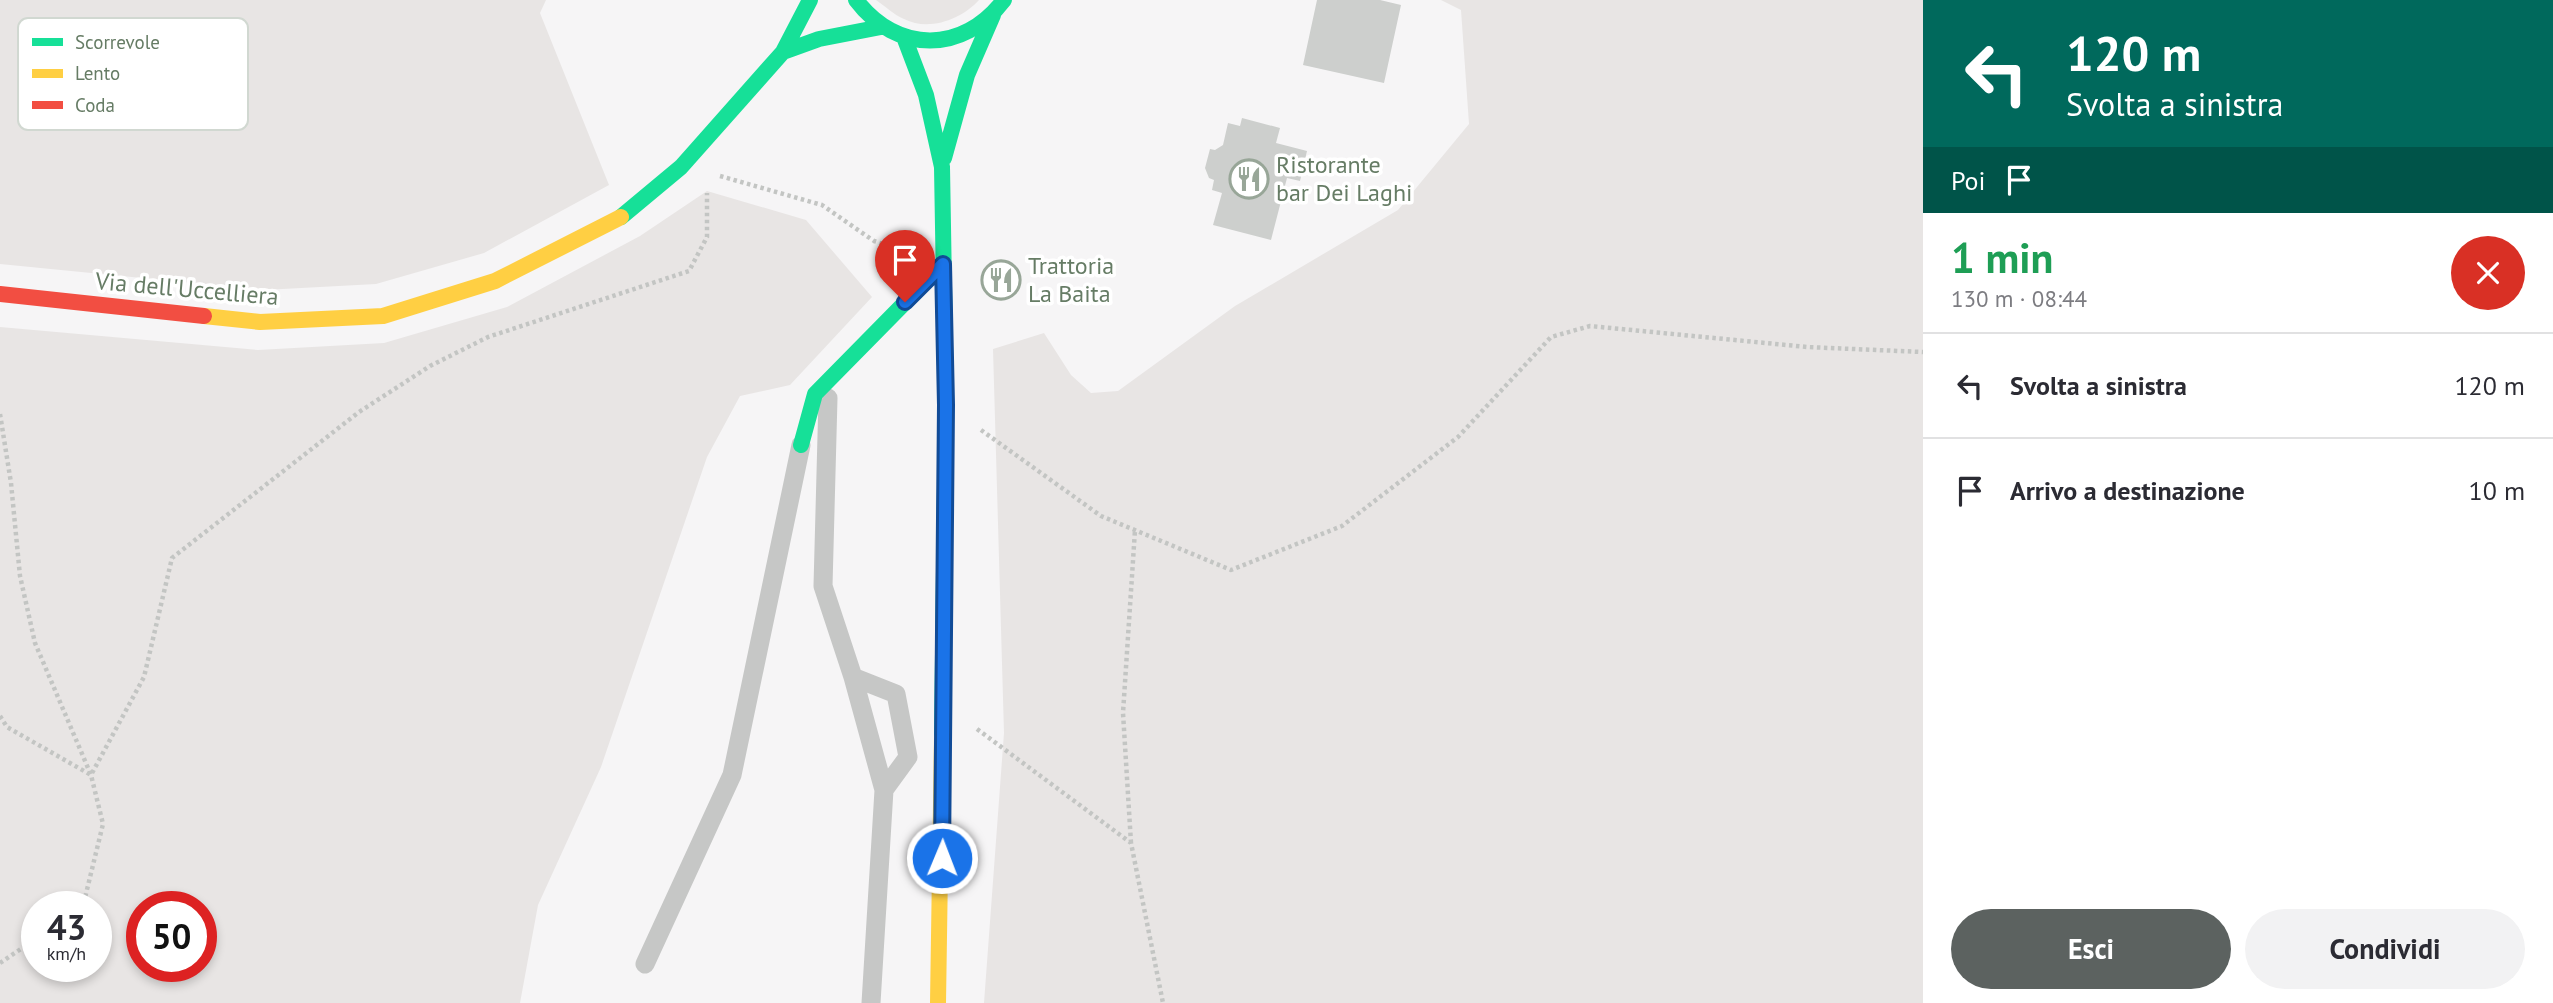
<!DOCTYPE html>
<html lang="it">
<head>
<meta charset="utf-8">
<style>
  :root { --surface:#fff; --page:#f2f2f3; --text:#2b2b33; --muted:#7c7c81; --line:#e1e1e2; --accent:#5c6260 }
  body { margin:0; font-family:"PT Sans",sans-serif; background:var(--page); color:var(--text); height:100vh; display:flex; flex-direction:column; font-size:26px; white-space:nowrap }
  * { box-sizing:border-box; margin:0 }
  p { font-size:23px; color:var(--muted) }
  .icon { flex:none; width:38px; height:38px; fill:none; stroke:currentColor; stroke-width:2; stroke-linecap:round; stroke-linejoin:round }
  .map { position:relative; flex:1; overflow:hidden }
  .sheet { display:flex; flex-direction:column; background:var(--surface); width:630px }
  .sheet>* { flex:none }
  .hud { background:#00695c; color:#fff; overflow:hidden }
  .speed { position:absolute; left:21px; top:891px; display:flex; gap:14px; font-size:35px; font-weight:700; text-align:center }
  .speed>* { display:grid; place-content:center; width:91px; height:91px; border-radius:50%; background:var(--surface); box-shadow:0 4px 10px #0003; line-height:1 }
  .speed small { font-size:18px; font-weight:400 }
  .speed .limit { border:10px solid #d22; background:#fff; color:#111 }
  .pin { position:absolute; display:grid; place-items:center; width:60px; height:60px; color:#fff; margin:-72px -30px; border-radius:50% 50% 50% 0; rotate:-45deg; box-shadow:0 0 7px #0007 }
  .pin .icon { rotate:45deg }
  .me { position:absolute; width:77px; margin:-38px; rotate:1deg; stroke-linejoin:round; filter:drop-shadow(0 0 5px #0008) }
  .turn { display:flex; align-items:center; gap:24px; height:147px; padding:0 28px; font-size:32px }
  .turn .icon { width:91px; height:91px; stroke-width:2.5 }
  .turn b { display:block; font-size:49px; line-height:60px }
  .then { display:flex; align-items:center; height:66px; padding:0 28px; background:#0003; gap:14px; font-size:26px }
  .round { display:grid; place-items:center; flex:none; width:74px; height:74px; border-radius:37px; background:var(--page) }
  .head { display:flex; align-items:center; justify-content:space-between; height:119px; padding:0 28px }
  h1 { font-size:42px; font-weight:600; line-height:52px; color:#1e9e55 }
  .action { display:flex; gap:14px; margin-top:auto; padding:14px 28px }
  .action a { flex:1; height:80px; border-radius:42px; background:var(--accent); color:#fff; font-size:28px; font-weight:600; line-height:80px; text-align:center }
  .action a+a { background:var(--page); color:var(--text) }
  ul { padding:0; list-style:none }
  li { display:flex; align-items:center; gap:21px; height:105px; padding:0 28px; border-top:2px solid var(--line) }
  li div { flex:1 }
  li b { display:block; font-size:26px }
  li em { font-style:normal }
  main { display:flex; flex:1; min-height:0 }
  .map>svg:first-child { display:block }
  .green { fill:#e8e5e4; fill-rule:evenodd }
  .building { fill:#cdcfcd }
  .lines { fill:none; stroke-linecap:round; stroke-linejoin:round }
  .path { stroke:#c3c5c3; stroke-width:4.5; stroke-dasharray:3.5 3.5; stroke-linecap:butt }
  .lane { stroke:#c6c7c6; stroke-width:19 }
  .fast { stroke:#16e098; stroke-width:16 }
  .slow { stroke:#ffcf43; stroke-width:16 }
  .jam { stroke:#f24e42; stroke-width:16 }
  .route-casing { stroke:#114b97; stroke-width:18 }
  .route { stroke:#1a73e8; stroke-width:12 }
  .labels { text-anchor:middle; stroke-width:7; stroke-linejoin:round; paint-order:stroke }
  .poi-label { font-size:24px; fill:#667c65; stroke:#fff; text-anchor:start }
  .street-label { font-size:24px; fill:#667c65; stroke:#fff }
  .key { fill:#fff; stroke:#d1d8d1; stroke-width:2 }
  .key-label { font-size:19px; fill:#667c65 }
</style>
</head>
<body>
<main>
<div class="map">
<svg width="1923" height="1003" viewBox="0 0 1923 1003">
  <rect width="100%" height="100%" fill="#f6f5f6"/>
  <!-- green -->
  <path class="green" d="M0,0H546L540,13L609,185L484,253L376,284L264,290L0,264Z
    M876,0H979C962,19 929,32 904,19C894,15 885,6 876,0Z
    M1441,0H1923V1003H984L1004,733L993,349L1044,333L1071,375L1091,393L1118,391L1235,306L1398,210L1469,124L1461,10Z
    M707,191L806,220L872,297L790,385L740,396L707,457L601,767L538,905L520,1003H0V327L258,350L384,343L507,307L640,236ZM96,906V966H37V906ZM201,906V966H142V906Z"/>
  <!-- building -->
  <path class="building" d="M1317,0H1380L1401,5L1384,83L1303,65Z
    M1242,118L1280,128L1276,143L1307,151L1300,181L1287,178L1271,240L1213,225L1222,193L1212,190L1214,180L1209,178L1205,168L1210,149L1215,150L1223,145L1228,123L1240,126Z
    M988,264L1016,267L1013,296L986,294Z"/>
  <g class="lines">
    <!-- path -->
    <path class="path" d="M720,176L822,205L874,241L904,251
      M0,414L11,483L20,576L35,643L91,775L103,824L83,906
      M981,430L1101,516L1231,570L1342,526L1458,437L1551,337L1590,326L1807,347L1923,352
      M0,716L7,727L91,775L144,677L172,558L359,412L430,366L488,337L689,271L707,237V193
      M977,729L1131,843L1163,1003
      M1131,843L1123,713L1135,530
      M0,963L37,938"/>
    <!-- lane -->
    <path class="lane" d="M828,398L823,586L853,677L884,790L871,1003
      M853,677L896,694L908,757L884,790
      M645,964L732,775L801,445"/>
    <!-- fast -->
    <path class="fast" d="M856,0C897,54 963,54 1004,0
      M904,37L926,95L942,167L946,405L942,738
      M783,52L819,39L881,27
      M944,158L967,75L993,15
      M621,217L681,167L783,52L810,0
      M801,445L815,394L943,264"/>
    <!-- slow -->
    <path class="slow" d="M204,316L260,322L383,316L495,281L621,217
      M938,1003L942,738"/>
    <!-- jam -->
    <path class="jam" d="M0,294L204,316"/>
  </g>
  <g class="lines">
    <!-- route casing -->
    <g class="route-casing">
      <path id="route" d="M905,302L943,264L946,405L942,858"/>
    </g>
    <!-- route -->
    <use href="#route" class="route"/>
  </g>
  <!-- icons -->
  <defs>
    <g id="restaurant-ring" transform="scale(2.0125)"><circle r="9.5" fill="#fff" stroke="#98a698" stroke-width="1.5"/><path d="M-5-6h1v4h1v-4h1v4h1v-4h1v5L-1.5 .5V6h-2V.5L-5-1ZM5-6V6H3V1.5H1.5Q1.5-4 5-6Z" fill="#98a698"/></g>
  </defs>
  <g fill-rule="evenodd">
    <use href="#restaurant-ring" x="1249" y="179"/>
    <use href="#restaurant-ring" x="1001" y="280"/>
  </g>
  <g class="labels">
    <!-- poi labels -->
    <g class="poi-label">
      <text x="1276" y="173">Ristorante<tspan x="1276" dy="28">bar Dei Laghi</tspan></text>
      <text x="1028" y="274">Trattoria<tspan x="1028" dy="28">La Baita</tspan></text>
    </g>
    <!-- street labels -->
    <g class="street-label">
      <text transform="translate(187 289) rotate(5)" y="8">Via dell'Uccelliera</text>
    </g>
  </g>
  <!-- legend -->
  <rect x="18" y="18" width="230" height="112" rx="10" class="key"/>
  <rect x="32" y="38" width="31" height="8" fill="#16e098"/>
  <rect x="32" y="69" width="31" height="9" fill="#ffcf43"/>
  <rect x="32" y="101" width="31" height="8" fill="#f24e42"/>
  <g class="key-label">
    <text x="75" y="49">Scorrevole</text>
    <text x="75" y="80">Lento</text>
    <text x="75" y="112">Coda</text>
  </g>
</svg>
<div class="speed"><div>43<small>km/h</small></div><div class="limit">50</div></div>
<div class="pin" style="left:905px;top:302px;background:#d93025"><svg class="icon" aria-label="arrive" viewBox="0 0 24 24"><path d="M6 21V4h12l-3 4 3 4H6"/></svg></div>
<svg class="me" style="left:942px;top:858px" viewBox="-20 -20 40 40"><circle r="17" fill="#1a73e8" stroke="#fff" stroke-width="3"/><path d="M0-11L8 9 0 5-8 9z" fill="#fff"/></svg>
</div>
<section class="sheet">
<div class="hud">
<div class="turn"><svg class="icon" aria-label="left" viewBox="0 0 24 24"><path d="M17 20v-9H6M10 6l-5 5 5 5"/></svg><div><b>120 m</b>Svolta a sinistra</div></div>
<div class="then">Poi<svg class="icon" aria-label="arrive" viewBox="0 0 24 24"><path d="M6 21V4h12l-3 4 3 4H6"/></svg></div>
</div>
<div class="head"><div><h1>1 min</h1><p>130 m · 08:44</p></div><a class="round" style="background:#d93025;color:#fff"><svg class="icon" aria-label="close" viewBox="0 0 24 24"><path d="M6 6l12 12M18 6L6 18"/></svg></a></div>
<ul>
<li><svg class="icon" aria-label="left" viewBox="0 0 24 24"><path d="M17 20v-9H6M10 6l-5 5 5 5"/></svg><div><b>Svolta a sinistra</b></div><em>120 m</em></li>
<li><svg class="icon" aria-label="arrive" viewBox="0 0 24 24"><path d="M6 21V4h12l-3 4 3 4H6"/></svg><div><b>Arrivo a destinazione</b></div><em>10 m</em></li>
</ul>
<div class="action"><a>Esci</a><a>Condividi</a></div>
</section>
</main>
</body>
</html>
